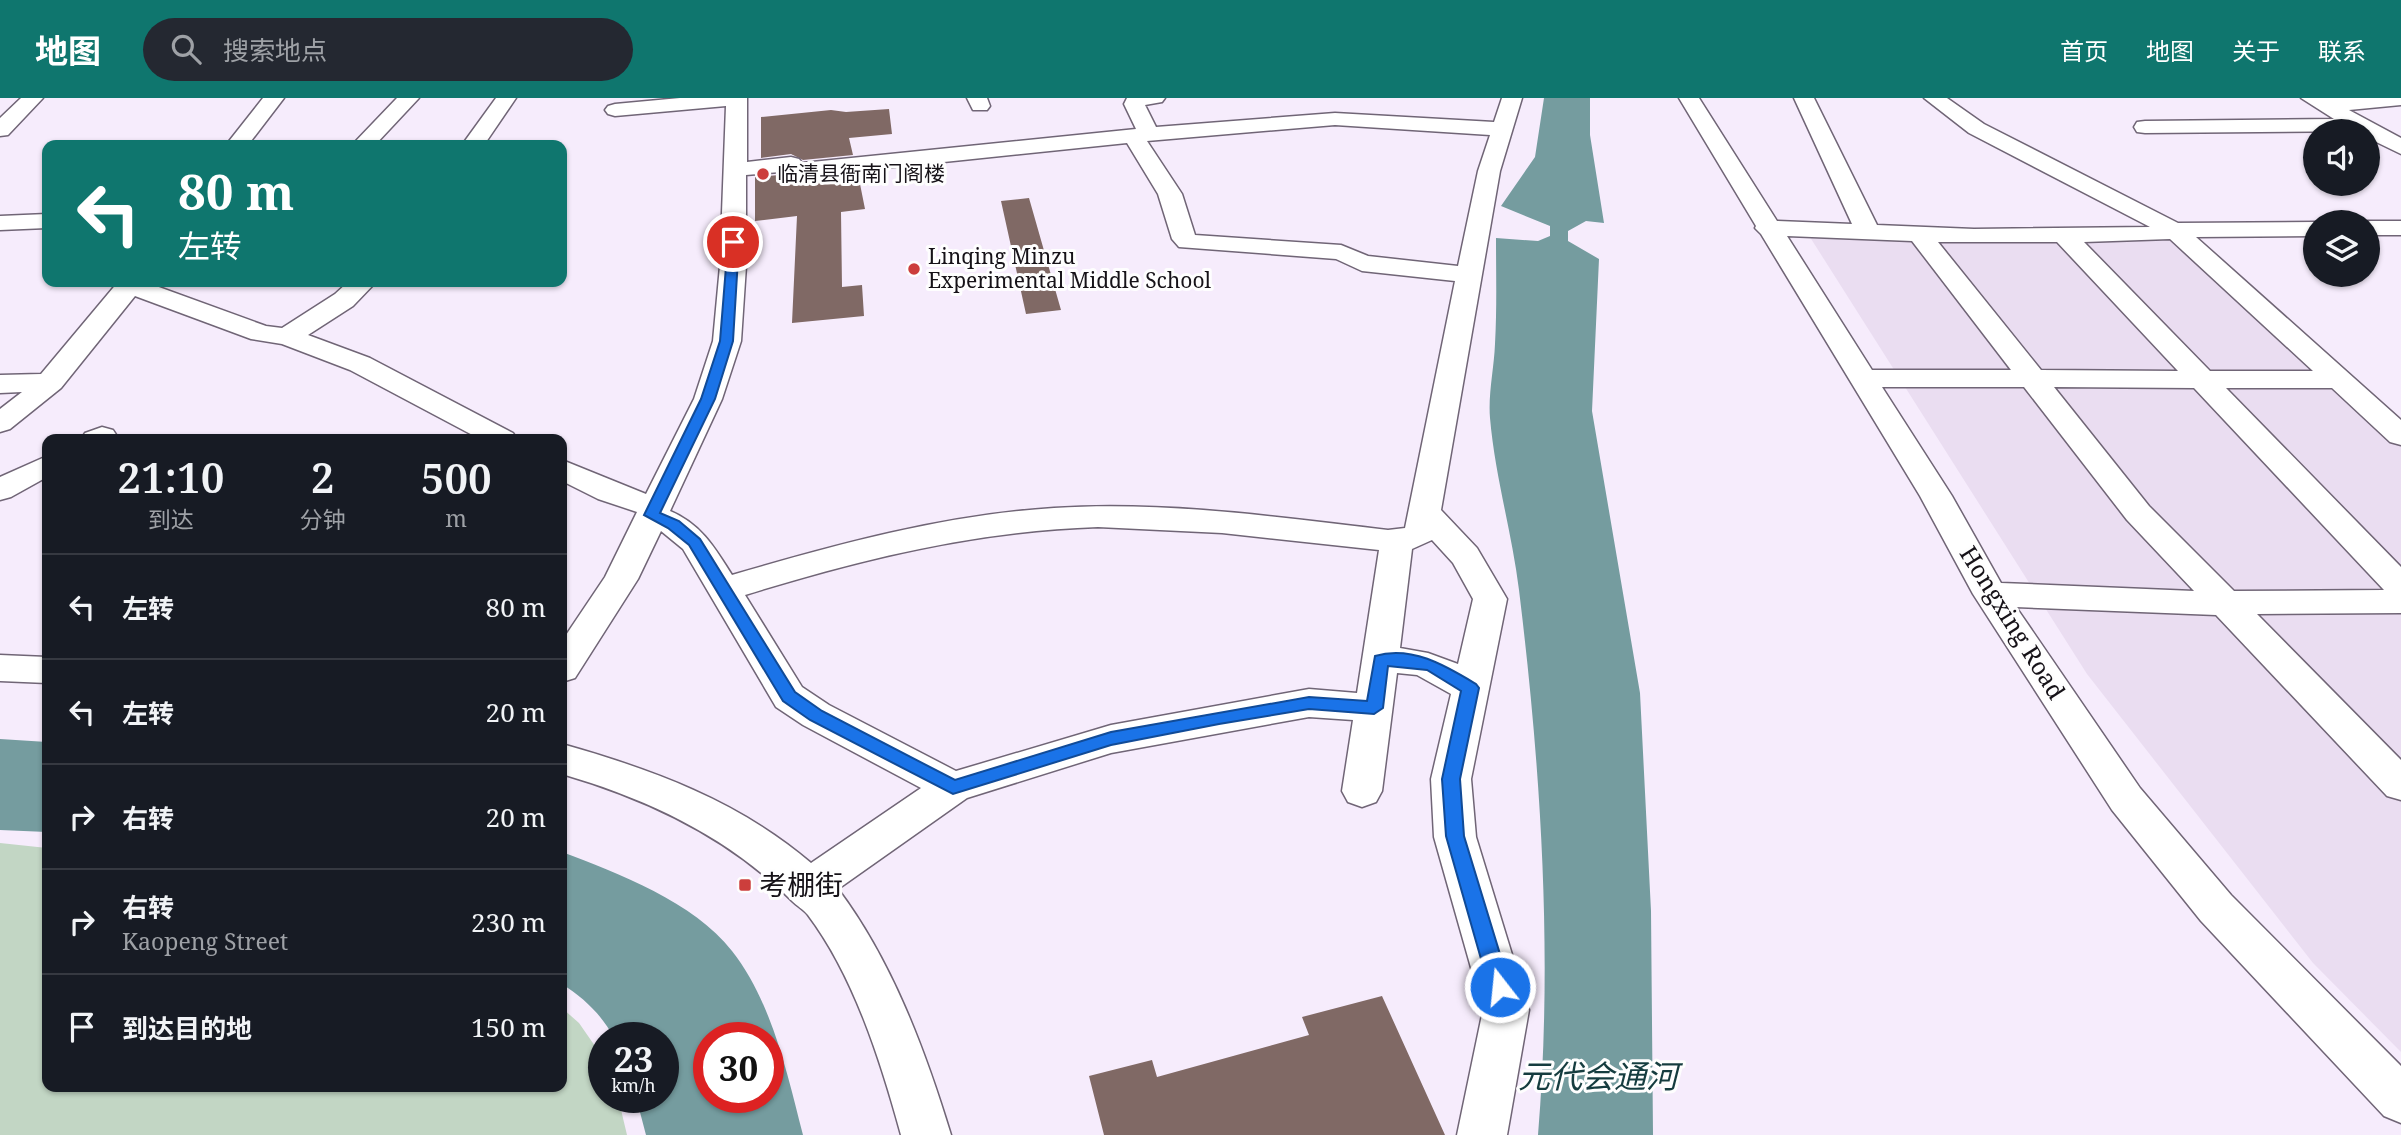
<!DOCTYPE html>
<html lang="zh">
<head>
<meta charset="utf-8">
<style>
  :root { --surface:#171b24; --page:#242831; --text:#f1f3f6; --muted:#9ea1a6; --line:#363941; --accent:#0f766e }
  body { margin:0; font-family:"Noto Serif","Noto Sans SC",serif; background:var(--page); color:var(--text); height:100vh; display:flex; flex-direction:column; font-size:26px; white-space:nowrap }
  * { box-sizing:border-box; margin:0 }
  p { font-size:23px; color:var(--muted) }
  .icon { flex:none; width:38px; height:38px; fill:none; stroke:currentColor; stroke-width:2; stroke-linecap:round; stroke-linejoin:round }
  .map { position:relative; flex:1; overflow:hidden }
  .sheet { position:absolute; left:42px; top:336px; width:525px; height:658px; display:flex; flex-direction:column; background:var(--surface); border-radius:14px; box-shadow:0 2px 5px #0004 }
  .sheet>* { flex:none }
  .hud { position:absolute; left:42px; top:42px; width:525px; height:147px; border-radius:14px; box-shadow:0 2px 5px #0004; background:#0f766e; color:#fff; overflow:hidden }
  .fabs { position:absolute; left:2303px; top:21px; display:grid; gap:14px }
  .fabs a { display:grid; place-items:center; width:77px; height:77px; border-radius:50%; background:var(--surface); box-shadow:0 2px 5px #0004; font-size:35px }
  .speed { position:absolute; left:588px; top:924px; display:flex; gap:14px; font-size:35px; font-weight:700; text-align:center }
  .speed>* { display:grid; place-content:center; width:91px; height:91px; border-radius:50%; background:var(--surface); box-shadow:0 2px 5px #0004; line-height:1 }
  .speed small { font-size:18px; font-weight:400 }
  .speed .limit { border:10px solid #d22; background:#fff; color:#111 }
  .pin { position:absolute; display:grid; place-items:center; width:60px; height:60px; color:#fff; margin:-30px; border:4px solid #fff; border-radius:50%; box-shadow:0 2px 7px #0007 }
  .me { position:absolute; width:77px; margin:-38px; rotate:344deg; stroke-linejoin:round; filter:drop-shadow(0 0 5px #0008) }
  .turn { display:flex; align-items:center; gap:24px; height:147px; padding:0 21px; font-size:32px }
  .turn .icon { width:91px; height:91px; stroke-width:2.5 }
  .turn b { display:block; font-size:49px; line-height:60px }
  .eta { display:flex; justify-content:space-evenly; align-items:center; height:119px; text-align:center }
  .eta b { font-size:42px; font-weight:600; line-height:49px }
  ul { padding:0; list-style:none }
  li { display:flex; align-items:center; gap:21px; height:105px; padding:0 21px; border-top:2px solid var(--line) }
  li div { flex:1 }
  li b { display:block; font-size:26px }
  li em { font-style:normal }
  header { display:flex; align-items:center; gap:42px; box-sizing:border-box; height:98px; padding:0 35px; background:var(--accent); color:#fff }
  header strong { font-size:33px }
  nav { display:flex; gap:38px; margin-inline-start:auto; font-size:24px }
  .search { width:490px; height:63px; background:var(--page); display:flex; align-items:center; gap:18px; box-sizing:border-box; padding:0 24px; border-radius:38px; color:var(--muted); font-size:26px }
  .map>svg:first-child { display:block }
  .commercial { fill:#eaddf1 }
  .green { fill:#c2d6c4 }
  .water { fill:#759c9f; fill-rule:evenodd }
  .building { fill:#806965 }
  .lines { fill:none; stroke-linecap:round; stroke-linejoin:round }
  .minor-casing { stroke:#706576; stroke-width:3 }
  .minor { fill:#fff; fill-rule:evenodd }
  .route { fill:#1a73e8; stroke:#114b97; stroke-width:2 }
  .poi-dot { fill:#cc3e3c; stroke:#fefefe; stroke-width:2.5 }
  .labels { text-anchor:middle; stroke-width:6; stroke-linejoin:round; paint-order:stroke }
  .far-poi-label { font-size:21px; fill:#161218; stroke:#fefefe; text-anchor:start }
  .street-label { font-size:24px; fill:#161218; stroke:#fefefe }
  .near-poi-label { font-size:28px; fill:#161218; stroke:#fefefe; text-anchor:start }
  .near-water-label { font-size:32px; font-style:italic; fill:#153c3f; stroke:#fefefe }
</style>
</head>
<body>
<header>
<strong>地图</strong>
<div class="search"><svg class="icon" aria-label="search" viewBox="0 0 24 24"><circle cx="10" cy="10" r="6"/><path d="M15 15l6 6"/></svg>搜索地点</div>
<nav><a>首页</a><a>地图</a><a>关于</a><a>联系</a></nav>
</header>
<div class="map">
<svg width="2401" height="1037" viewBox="0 0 2401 1037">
  <rect width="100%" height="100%" fill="#f6ecfc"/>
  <!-- commercial -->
  <path class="commercial" d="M1808,136L2170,139L2401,346V954L2313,865L2087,576Z"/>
  <!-- green -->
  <path class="green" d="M0,745L47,750V989H562V910L579,925L604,961V999H618L627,1037H0Z"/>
  <!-- water -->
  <path class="water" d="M1544,0H1590V37L1604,125L1586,123L1568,133V143L1599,161L1592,313L1640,595L1651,813L1653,1037H1538C1553,857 1541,672 1519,492C1512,435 1495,378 1490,320C1488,296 1494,271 1495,246C1497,211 1496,175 1496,140L1538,143L1550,138V128L1501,108L1535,59Z
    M0,641L47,644V734L0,732Z
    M562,754C618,775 694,804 732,853C772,904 787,975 803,1037H646L636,999H663V940H614C602,917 584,900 562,886ZM709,940H768V999H709Z"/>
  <!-- building -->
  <path class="building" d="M889,11L892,36L849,40L853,57L803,62L791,56L761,60V19L831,12L846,14Z
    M858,76L865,111L841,114L842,189L862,187L864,218L792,225L797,118L755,123V79L779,77L791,83Z
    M1029,100L1061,212L1026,216L1001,103Z
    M1382,898L1445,1037H1104L1089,978L1152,962L1157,979L1309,937L1302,919Z"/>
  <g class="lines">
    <!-- minor casing -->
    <g class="minor-casing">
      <path id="minor" d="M21,0H43L8,37L0,38V20Z
        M263,0H284L248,47H226Z
        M397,0H419L375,47H352Z
        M496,0H516L484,47H462Z
        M680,0H747V64L791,59L799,61L802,65L1136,31L1124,6L1127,0H1165L1162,4L1145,7L1156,29L1335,15L1494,24L1502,0H1522L1500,73L1441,412L1477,450L1507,501L1471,681L1476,739L1529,912L1507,1037H1457L1483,912L1434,739L1431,681L1451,596L1417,577L1397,575L1382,693L1376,704L1362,709L1348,704L1342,693L1353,622L1309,619L1111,655L967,700L838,791C892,863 925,952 951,1037H901C881,964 854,878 808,817C803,811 797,808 792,803C729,739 648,701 562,676V646C651,671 739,703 811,765L921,690L803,627L776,609L683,451L661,433L638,481L575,580L562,584V543L605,479L637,414L598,401L562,383V362L646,396L694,301L713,243L720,168L726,8L615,18L608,16L605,12L608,8L615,6ZM1335,27L1490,37L1478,73L1458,168L1368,158L1341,147L1195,137L1182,96L1147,43ZM1127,45L1158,96L1172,141L1179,149L1336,161L1362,173L1455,183L1405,430L1388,432C1278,419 1166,403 1054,410C944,417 838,446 732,477C715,450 701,426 670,413L722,301L741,243L746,168V77L780,74L783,78L791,80ZM1098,429L1222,435L1379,452L1357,595L1309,591L1111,627L956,673L829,607L802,589L745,497C861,461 975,433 1098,429ZM1432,442L1453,465L1473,501L1458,566L1428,555L1400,550L1412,451Z
        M967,0H987L990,8L987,12H973Z
        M1679,0H1699L1777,123L1852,126L1794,0H1814L1877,127L1974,131L2150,129L1969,35L1924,0H1947L1984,26L2178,125L2315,124H2317L2315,138L2196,139L2401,322V347L2390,344L2332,290H2226L2401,469V515L2257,516L2401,662V702L2387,698L2216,517L2016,509L2140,690L2231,797L2401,968V1025L2384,1018L2201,823L2112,712L1973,496L1920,398L1761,136L1755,130L1756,128ZM1787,138L1912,143L2011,272H1872ZM2170,141L2313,273H2210L2084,144ZM1938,144H2057L2178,273L2041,272ZM1882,289H2024L2127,422L2194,493L2001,485L1952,398ZM2054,289L2194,290L2384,492L2234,493L2149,408Z
        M2301,0H2401V7L2349,12L2401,40V56L2368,40V33L2145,35L2137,34L2134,29L2137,24L2145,23L2334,21Z
        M47,116V130L0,132V118Z
        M2368,123H2401V137H2368V124H2362Z
        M118,184H145L266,228L282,230L335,196L348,184H376L353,208L308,237L370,260L513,335L517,341H480L350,272L282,246L251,241L135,198L61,290L10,331L0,334V311L22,294L0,295V277L41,276Z
        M102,329L113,332L117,338L115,341H81L85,335Z
        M47,358V379L11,399L0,402V379Z
        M0,557L47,559V585L0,583Z"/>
    </g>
    <!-- minor -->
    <use href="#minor" class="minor"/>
  </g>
  <!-- route -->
  <path class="route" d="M733,141L739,144L733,243L715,301L660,415L679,423L700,441L795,594L822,613L955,682L1111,634L1309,599L1367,603L1375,558C1412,547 1446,568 1476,586L1479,590L1460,681L1464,738L1510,889L1507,896L1500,898L1492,896L1489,889L1446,738L1442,681L1461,593L1427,572L1388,568L1383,610L1374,616L1309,611L1219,626L1111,647L953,696L810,622L783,603L689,447L668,430L644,417L701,301L720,243L728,144Z"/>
  <!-- markers -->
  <g class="poi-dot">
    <circle cx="763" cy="76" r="7"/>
    <circle cx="914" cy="171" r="7"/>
    <rect x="738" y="780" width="14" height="14" rx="3.5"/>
  </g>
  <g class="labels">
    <!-- far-poi labels -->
    <g class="far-poi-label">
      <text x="777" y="83">临清县衙南门阁楼</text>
      <text x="928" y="166">Linqing Minzu<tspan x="928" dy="24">Experimental Middle School</tspan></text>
    </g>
    <!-- street labels -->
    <g class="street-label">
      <text transform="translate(2012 525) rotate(58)" y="8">Hongxing Road</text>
    </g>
    <!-- near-poi labels -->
    <g class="near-poi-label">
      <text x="759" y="797">考棚街</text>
    </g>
    <!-- near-water labels -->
    <g class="near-water-label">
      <text x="1598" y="990">元代会通河</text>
    </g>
  </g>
</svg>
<div class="fabs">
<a><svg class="icon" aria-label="sound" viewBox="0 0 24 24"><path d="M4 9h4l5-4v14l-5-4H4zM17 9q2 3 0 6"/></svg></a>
<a><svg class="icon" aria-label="layers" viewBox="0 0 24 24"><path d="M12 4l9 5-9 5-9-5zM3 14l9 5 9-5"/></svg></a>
</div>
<div class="speed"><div>23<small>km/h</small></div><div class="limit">30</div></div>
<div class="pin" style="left:733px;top:144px;background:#d93025"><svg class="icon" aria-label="arrive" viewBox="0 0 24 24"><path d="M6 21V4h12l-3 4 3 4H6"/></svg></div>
<svg class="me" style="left:1500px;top:889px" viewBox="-20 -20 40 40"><circle r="17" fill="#1a73e8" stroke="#fff" stroke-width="3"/><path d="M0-11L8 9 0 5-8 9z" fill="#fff"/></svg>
<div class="hud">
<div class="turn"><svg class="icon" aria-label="left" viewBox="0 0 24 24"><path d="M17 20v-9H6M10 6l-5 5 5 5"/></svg><div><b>80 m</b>左转</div></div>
</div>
<section class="sheet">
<div class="eta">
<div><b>21:10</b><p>到达</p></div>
<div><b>2</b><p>分钟</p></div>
<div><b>500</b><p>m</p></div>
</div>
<ul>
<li><svg class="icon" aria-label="left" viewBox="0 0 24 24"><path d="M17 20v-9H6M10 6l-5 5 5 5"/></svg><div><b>左转</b></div><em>80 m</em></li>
<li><svg class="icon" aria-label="left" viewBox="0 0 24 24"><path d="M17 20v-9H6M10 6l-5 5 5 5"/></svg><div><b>左转</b></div><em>20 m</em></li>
<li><svg class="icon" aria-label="right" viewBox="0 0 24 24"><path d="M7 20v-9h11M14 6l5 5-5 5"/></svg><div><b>右转</b></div><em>20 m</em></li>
<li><svg class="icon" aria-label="right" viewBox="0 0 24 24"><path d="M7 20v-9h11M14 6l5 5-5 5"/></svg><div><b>右转</b><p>Kaopeng Street</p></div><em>230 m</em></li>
<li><svg class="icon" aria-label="arrive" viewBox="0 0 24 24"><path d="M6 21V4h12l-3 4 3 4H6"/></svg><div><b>到达目的地</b></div><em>150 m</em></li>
</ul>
</section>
</div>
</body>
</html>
